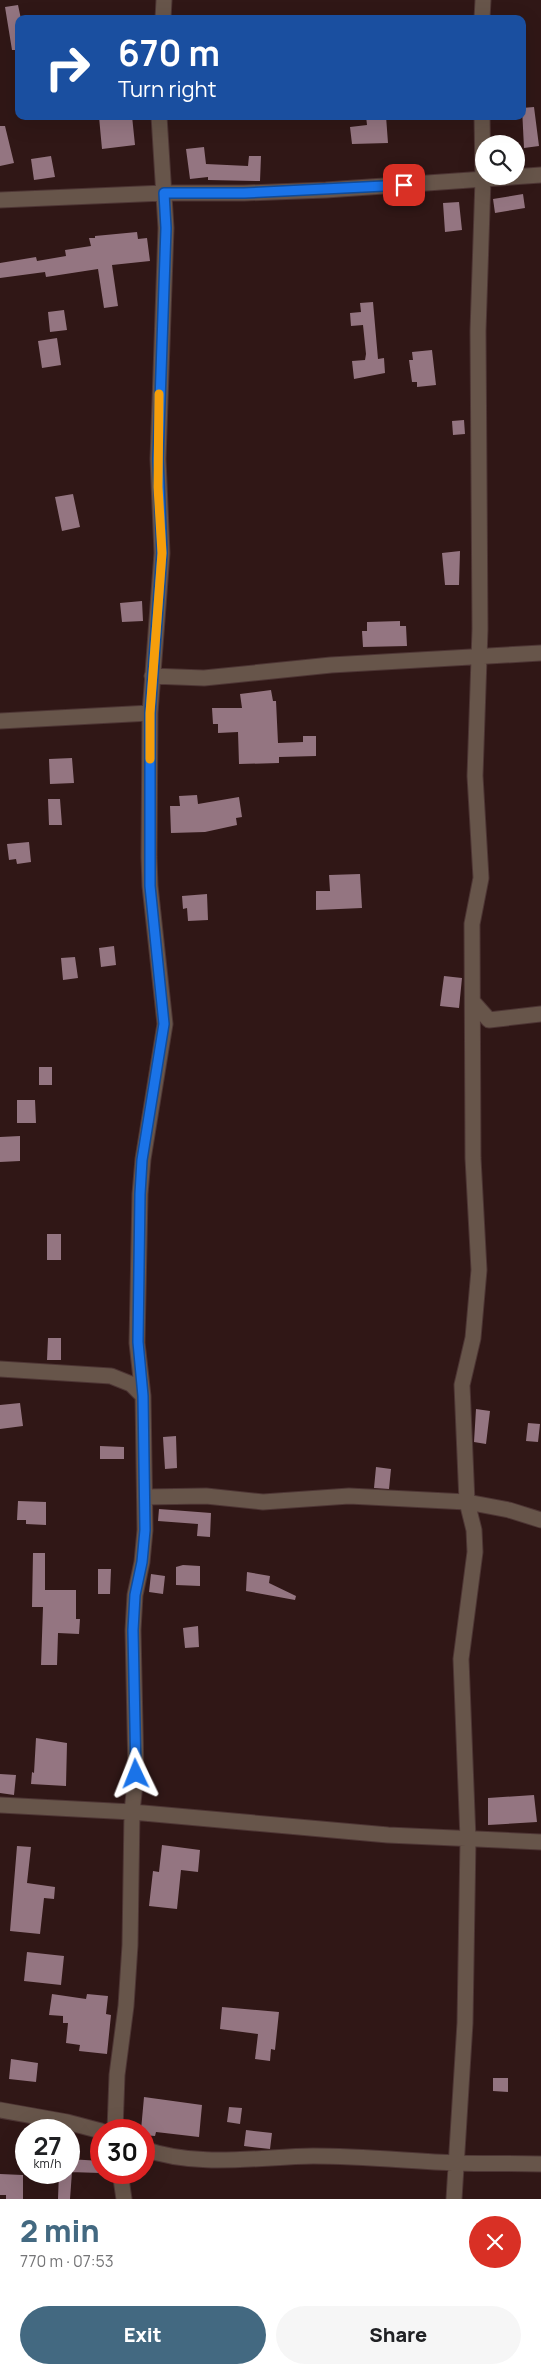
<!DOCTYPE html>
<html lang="en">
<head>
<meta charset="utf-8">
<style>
  :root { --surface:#fff; --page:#f6f6f6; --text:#202124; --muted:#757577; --accent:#436981 }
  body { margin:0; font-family:Manrope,sans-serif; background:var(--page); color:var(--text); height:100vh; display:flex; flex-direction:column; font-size:19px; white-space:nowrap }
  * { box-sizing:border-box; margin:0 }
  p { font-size:16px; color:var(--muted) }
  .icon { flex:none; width:28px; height:28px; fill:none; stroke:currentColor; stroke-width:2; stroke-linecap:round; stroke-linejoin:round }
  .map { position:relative; height:2199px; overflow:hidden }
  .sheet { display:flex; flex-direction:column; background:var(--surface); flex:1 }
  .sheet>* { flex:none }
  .guide { position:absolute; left:15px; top:15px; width:511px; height:105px; border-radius:10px; box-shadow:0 5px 20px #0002; background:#1a4fa0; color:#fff; overflow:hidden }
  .buttons { position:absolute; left:475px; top:135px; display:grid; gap:10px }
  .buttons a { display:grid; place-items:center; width:50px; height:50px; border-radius:50%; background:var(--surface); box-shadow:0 5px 20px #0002; font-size:25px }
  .speed { position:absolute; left:15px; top:2119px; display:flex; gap:10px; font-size:25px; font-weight:700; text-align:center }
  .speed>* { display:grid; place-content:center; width:65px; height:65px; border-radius:50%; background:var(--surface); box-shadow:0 5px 20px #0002; line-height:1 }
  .speed small { font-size:12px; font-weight:400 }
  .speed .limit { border:8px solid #d22; background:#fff; color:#111 }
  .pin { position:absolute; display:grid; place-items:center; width:42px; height:42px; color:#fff; margin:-21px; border-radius:10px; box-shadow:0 2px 8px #0006 }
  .me { position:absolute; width:55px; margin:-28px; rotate:358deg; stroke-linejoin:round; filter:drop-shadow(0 0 4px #0008) }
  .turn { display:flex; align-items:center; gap:18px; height:105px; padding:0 20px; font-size:22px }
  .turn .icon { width:65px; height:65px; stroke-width:2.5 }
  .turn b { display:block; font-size:35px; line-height:42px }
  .round { display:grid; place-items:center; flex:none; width:52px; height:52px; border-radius:26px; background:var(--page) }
  .head { display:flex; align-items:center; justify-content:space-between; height:85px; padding:0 20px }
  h1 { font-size:30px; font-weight:800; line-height:38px; color:var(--accent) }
  .button { display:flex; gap:10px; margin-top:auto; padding:10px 20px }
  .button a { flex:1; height:58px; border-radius:30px; background:var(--accent); color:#fff; font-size:20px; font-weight:800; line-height:58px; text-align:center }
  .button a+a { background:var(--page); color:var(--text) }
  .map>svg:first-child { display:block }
  .building { fill:#947581 }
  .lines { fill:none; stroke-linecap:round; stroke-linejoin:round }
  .minor-casing { stroke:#4d3534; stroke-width:17 }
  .minor { stroke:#67554a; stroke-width:15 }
  .route-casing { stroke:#114b97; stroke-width:12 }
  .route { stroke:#1a73e8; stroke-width:9 }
  .slow { stroke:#f59e0b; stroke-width:9 }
</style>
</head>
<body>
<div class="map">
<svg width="541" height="2199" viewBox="0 0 541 2199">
  <rect width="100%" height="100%" fill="#301716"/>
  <!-- building -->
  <path class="building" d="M18,5L21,19H19V50H12L5,7Z
    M534,107L539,146L524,148L522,108Z
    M132,116L135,145L102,149L99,117Z
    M366,116H386L388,143L352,144L350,127L367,125Z
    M0,126H5L14,163L0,166Z
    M204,147L206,164L248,166L249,156H261L260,181L208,180V177L190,179L186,149Z
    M51,156L55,177L34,180L31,159Z
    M523,194L525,208L495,213L493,199Z
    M459,202L462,230L445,232L443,203Z
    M137,232L138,239L147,238L150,261L112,265L118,306L104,308L98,269L46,277L45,272L0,278V263L36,257L37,261L66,256L65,250L91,246L89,238H95V236Z
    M373,302L378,359L384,358L385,373L354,379L352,361L365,360L366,354L363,325L351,326L350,313L361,312L360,303Z
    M64,310L67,330L50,332L48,312Z
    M57,338L61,365L42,368L38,341Z
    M432,350L436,385L417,387V382H412L409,360H413L412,352Z
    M464,420L465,434L453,435L452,421Z
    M73,494L80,527L62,531L55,497Z
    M460,551L459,585H445L442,553Z
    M142,601L143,621L122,622L120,603Z
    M400,621V626H406L407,646L363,647L362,631H367V622Z
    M271,690L273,701H276L278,743L303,742V736H316V756L279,757V763L239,764L238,732L218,733V724H213L212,708H242L240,694Z
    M72,758L74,783L50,784L49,759Z
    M197,795L198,804L239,797L242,817L236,818L237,825L205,832L171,833L170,806H180L179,796Z
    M48,799H60L62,825H49Z
    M29,842L31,862L17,864L16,859L9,860L7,844Z
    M360,874L362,908L316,910V891H330L329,875Z
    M207,894L208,920L188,921L187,908L183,909L182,896Z
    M114,946L116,965L101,967L99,948Z
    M75,957L78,978L63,980L61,958Z
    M444,976L462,978L459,1008L440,1006Z
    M39,1067H52V1085H39Z
    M17,1100H35L36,1123H17Z
    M20,1136V1161L0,1162V1137Z
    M47,1234H61V1260H47Z
    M48,1338H61V1360H47Z
    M20,1403L23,1426L0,1429V1405Z
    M476,1409L490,1411L486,1444L474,1442Z
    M528,1423L540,1424L538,1442L526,1441Z
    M176,1436L177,1468L165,1469L163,1437Z
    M100,1446L124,1447V1459H100Z
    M376,1467L391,1469L389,1489L374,1488Z
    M18,1501L46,1502V1525L26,1524V1520H17Z
    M159,1509L211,1513L210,1537L197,1536L198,1524L158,1521Z
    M33,1553H45V1590H76V1619H80L79,1634L58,1633L57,1665H41L43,1607H32Z
    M183,1565L200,1566V1586L176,1585V1567Z
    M98,1569H111L110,1594H98Z
    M247,1572L270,1576L269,1583L296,1596L295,1600L246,1591Z
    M151,1574L165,1576L163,1594L149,1592Z
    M198,1626L199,1647L185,1648L183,1628Z
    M36,1738L67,1743L66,1786L31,1784L32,1772L34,1773Z
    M0,1774L16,1775L14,1795L0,1793Z
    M534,1795L537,1822L488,1825V1798Z
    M162,1845L200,1850L198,1872L181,1870L177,1909L149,1906L153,1871L159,1872Z
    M17,1846L31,1847L27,1883L55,1887L54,1899L44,1898L40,1934L10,1931Z
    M27,1952L64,1956L61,1985L24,1981Z
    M52,1994L86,1999L87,1994L108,1996L106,2014L111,2015L107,2054L79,2051L80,2045L66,2043L68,2023H63V2016L49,2015Z
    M222,2007L279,2012L275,2050L271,2049L270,2061L255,2059L258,2034L220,2029Z
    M11,2059L38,2063L36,2082L9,2079Z
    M493,2078H508V2092L493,2091Z
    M144,2097L202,2105L199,2137L156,2132L155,2136L144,2135V2130H141Z
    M229,2107L242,2108L240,2124L227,2122Z
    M246,2130L272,2133L270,2149L244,2146Z
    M69,2159L101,2161V2173L69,2172Z
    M59,2172H72L70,2199H58Z
    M0,2174L23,2175V2199H6V2195H0Z"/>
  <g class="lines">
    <!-- minor casing -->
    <g class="minor-casing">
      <path id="minor" d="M163,19L164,0
        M482,19L483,0
        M0,200L164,193H244L326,190L541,175
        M152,676L204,678L331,665L541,653
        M0,721L150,713
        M473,1002L489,1020L541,1014
        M0,1369L111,1376L131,1384L143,1396
        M145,1497L206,1496L263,1502L349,1496L467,1502L509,1510L541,1520
        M0,1805L132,1812L388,1835L541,1842
        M0,2110L67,2122L101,2131
        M115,2130L117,2075L126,2006L130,1945L132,1812L136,1774L133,1630L135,1595L142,1562L145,1530L143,1396L137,1343L140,1194L143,1159L165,1024L150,886L149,857L150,713L162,553L158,459L166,228L159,116
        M144,2149C198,2168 257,2157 313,2156C362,2156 409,2161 457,2163C485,2164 513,2163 541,2164
        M120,2172L124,2199
        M454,2199L465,2023L468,1839L461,1659L475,1552L474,1530L467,1502L462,1385L473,1338L479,1270L473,1158L472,924L481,878L475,776L480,629L478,331L483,179L482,116"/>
    </g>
    <!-- minor -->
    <use href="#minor" class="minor"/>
  </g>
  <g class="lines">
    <!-- route casing -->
    <g class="route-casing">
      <path id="route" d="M136,1774L133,1630L135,1595L142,1562L145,1530L143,1396L138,1342L140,1194L142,1160L164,1024L150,886V713L162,553L158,459L166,228L164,193H244L404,185"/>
    </g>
    <!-- route -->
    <use href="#route" class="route"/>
    <!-- slow -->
    <path class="slow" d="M150,759V713L162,553L158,487L159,394"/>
  </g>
</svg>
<div class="buttons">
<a><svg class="icon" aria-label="search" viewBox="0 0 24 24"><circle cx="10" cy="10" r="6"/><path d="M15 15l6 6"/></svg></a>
</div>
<div class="speed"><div>27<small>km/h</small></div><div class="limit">30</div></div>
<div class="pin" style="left:404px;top:185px;background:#d93025"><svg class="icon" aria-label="arrive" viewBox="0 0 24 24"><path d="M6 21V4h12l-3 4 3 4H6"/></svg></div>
<svg class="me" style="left:136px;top:1774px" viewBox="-20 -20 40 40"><path d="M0-17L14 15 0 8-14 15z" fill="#1a73e8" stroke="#fff" stroke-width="4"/></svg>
<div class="guide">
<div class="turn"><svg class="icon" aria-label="right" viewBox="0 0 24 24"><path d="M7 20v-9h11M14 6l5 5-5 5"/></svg><div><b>670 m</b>Turn right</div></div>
</div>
</div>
<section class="sheet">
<div class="head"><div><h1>2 min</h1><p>770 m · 07:53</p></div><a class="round" style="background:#d93025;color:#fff"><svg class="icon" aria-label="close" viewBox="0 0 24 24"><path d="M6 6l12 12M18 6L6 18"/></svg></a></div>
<div class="button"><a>Exit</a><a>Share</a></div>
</section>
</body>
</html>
